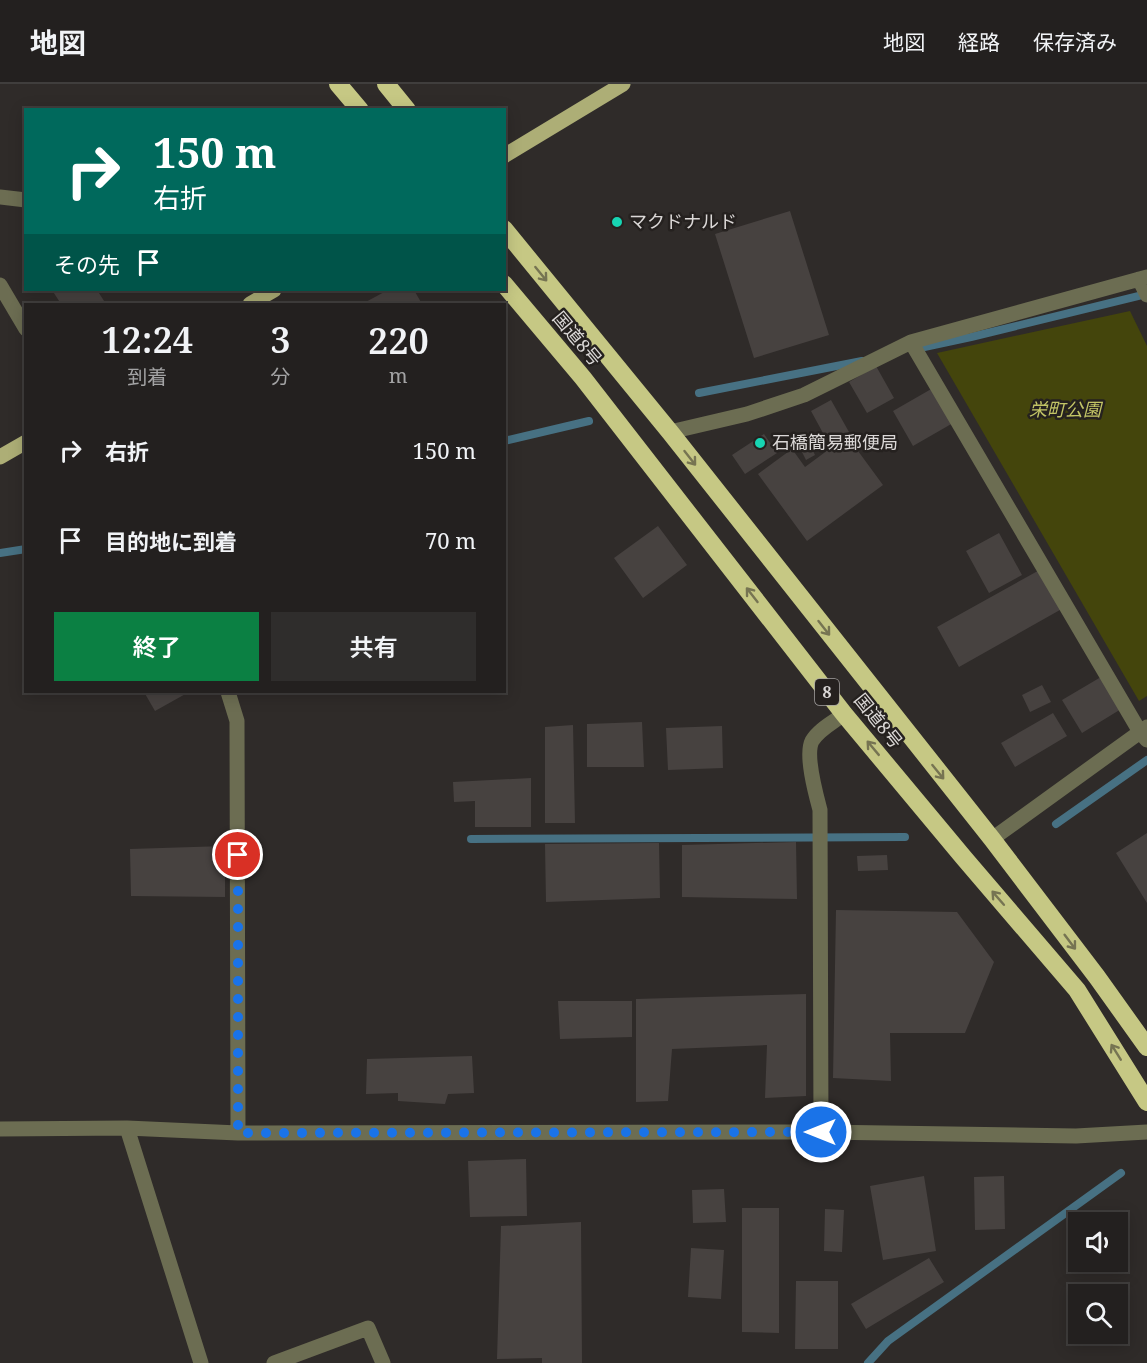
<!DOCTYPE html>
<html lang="ja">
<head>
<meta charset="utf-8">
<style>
  :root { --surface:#23201f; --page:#2f2d2c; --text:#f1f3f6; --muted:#a3a3a4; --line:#403e3d; --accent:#0b8043 }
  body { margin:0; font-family:"Noto Serif","Noto Sans JP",serif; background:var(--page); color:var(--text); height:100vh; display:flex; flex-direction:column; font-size:22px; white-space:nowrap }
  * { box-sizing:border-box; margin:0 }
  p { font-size:20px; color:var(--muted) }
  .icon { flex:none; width:33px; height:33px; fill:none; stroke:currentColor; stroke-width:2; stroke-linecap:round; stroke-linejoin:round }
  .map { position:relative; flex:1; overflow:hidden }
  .details { position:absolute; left:24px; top:219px; width:482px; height:390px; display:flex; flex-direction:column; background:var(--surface); border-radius:0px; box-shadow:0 3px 15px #0003,0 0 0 2px var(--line) }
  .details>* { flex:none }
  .top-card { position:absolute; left:24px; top:24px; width:482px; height:183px; border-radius:0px; box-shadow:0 3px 15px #0003,0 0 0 2px var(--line); background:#00695c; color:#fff; overflow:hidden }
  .controls { position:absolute; left:1068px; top:1128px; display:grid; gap:12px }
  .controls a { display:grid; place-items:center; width:60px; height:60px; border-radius:0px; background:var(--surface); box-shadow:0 3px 15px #0003,0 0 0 2px var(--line); font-size:30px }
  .pin { position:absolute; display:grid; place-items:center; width:51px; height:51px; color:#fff; margin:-26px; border:3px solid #fff; border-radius:50%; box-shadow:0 2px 6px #0007 }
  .me { position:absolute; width:66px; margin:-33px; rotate:270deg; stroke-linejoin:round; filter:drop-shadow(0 0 4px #0008) }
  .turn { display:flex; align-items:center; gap:21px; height:126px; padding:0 30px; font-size:27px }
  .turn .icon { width:78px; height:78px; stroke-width:2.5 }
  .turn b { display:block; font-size:42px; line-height:51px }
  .then { display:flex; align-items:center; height:57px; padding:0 30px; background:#0003; gap:12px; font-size:22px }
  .eta { display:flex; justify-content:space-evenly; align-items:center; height:102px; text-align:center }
  .eta b { font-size:36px; font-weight:600; line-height:42px }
  .button { display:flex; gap:12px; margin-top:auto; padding:12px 30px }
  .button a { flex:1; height:69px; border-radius:0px; background:var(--accent); color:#fff; font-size:24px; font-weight:600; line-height:69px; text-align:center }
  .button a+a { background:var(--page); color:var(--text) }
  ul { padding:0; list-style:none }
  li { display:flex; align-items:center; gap:18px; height:90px; padding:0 30px }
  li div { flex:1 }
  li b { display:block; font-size:22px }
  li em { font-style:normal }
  header { display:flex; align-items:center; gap:36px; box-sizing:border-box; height:84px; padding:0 30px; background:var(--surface); border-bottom:2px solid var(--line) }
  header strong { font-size:28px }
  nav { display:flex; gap:33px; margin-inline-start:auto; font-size:21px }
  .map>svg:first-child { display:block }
  .green { fill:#44450c }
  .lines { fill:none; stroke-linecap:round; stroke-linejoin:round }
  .stream { stroke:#477183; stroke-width:8 }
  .building { fill:#474240 }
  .minor { stroke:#6c6d52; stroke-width:15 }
  .major { stroke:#adae76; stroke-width:15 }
  .highway { stroke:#c6c884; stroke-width:18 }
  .oneway { stroke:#767452 }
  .route { stroke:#1a73e8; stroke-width:10; stroke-dasharray:0 18 }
  .poi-dot { fill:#17d5b3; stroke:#25211f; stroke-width:2 }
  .labels { text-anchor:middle; stroke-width:5; stroke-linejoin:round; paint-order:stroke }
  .shield { fill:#25211f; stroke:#a4a1a0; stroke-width:1.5 }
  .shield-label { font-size:16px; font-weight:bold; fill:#dbd8d7 }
  .poi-label { font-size:18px; fill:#dbd8d7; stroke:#25211f; text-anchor:start }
  .street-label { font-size:18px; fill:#dbd8d7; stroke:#25211f }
  .park-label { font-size:18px; font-style:italic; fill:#c3c566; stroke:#25211f }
</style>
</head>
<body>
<header>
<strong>地図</strong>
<nav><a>地図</a><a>経路</a><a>保存済み</a></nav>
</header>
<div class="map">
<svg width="1147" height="1279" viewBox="0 0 1147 1279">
  <rect width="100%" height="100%" fill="#2f2b29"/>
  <!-- green -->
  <path class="green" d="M1130,227L1147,262V612L1139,617L937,269Z"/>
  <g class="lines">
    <!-- stream -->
    <path class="stream" d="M915,265L971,253L1147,210
      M699,309L862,277
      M504,357L589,337
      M0,469L26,465
      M1056,740L1147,676
      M471,755L905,753
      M868,1279L888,1257L1121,1089"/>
  </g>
  <!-- building -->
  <path class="building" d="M790,127L829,251L754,274L715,150Z
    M52,206H97L106,220H61Z
    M388,206H414L422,220H362Z
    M876,282L894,314L867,329L849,298Z
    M933,304L953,339L913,362L893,327Z
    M831,316L849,348L829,360L811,327Z
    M804,349L815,371L806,376L795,354Z
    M764,350L777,369L745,390L732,371Z
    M847,352L883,401L807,457L758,390L792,365L805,383Z
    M658,442L687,481L643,514L614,474Z
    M999,449L1022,491L989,509L966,467Z
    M1045,483L1067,522L959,583L937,543Z
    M1106,590L1126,622L1082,649L1062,616Z
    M1042,601L1051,618L1030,628L1022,611Z
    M144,608H189L155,627Z
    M1053,629L1067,652L1015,683L1001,659Z
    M642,638L644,683H587V640Z
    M573,641L575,739H545V643Z
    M722,642L723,684L668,686L666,644Z
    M531,694V743H475V717L454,718L453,698Z
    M1147,749V819L1116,769Z
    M796,758L797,815L682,813V761Z
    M659,759L660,814L546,818L545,760Z
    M225,762V813L131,812L130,765Z
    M887,771L888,786L858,787L857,772Z
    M836,826L957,828L994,878L965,949H890L891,997L833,994Z
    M806,910V1012L765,1014L767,961L672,965L668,1017L636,1018V915Z
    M558,917H632V953L560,955Z
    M472,972L474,1009L448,1010L445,1020L398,1017V1009L366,1010L367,975Z
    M526,1075L527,1132L470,1133L468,1077Z
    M924,1092L936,1167L883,1176L870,1102Z
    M1004,1092L1005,1145L975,1146L974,1093Z
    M724,1105L726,1138L693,1139L692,1106Z
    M742,1124H779V1249L742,1248Z
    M825,1125L844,1126L842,1168L824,1167Z
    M581,1138L582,1279H542V1274L497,1275L501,1142Z
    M691,1164L724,1166L721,1215L688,1213Z
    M929,1174L944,1198L866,1245L851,1220Z
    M796,1197H838V1265H795Z"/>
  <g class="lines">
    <!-- minor -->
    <path class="minor" d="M0,113L26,116
      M1147,193L911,258L1140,648L1147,656
      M1139,195L1147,211
      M0,201L26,245
      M670,348L747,330L804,311L911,258
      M228,608L237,637L238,1049
      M992,755L1147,643
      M127,1044L201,1279
      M0,1045L127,1044L238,1049L821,1048L1076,1052L1147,1048
      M821,1048L820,726C816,711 805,671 812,657C819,645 834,638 844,630
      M274,1279L368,1244L383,1279"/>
    <!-- major -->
    <path class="major" d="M504,72L623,0
      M250,220L274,206
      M0,373L26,358"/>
    <!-- highway -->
    <path class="highway" d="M338,0L360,26
      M386,0L407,26
      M504,145L670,348L992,755L1097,893L1147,963
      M504,200L583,294L844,630L964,774L1077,906L1147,1018"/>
  </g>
  <!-- one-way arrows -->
  <defs><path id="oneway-shaft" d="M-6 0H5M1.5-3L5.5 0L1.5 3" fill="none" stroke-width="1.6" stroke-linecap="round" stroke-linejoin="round" transform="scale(1.5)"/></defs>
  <g class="oneway">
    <use href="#oneway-shaft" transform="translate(541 190) rotate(51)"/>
    <use href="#oneway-shaft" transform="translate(690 374) rotate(52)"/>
    <use href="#oneway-shaft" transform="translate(752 511) rotate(-128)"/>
    <use href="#oneway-shaft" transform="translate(824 544) rotate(52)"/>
    <use href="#oneway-shaft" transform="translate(873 664) rotate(-130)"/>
    <use href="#oneway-shaft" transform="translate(938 688) rotate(51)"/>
    <use href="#oneway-shaft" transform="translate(998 814) rotate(-131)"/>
    <use href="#oneway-shaft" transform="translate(1070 858) rotate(53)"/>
    <use href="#oneway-shaft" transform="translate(1116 968) rotate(-122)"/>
  </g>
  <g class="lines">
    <!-- route -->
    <path class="route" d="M238,771V1049L821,1048"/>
  </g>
  <!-- markers -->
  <g class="poi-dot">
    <circle cx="617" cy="138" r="6"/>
    <circle cx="760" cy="359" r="6"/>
  </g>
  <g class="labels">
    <!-- shield labels -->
    <rect class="shield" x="815" y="595" width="24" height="26" rx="4.5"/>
    <g class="shield-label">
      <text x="827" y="614">8</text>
    </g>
    <!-- poi labels -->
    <g class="poi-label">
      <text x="629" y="144">マクドナルド</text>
      <text x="772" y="365">石橋簡易郵便局</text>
    </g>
    <!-- street labels -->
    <g class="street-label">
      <text transform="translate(577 255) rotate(50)" y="6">国道8号</text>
      <text transform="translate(878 637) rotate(51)" y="6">国道8号</text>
    </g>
    <!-- park labels -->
    <g class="park-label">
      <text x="1065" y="332">栄町公園</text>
    </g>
  </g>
</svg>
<div class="controls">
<a><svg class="icon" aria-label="sound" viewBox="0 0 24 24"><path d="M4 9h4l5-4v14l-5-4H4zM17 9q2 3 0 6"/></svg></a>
<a><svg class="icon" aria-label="search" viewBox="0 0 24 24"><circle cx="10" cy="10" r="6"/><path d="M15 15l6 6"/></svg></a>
</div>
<div class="pin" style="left:238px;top:771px;background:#d93025"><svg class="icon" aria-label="arrive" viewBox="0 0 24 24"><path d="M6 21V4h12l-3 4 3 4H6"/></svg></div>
<svg class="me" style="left:821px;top:1048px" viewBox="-20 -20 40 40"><circle r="17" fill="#1a73e8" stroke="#fff" stroke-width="3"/><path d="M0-11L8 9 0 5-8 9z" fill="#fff"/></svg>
<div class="top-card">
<div class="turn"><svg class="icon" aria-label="right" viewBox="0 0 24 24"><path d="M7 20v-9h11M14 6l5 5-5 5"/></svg><div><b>150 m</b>右折</div></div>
<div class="then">その先<svg class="icon" aria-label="arrive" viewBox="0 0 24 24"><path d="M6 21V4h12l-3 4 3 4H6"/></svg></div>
</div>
<section class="details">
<div class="eta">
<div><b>12:24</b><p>到着</p></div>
<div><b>3</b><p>分</p></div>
<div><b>220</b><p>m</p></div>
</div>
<ul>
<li><svg class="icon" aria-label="right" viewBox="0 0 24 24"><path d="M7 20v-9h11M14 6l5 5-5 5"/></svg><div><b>右折</b></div><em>150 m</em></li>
<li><svg class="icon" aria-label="arrive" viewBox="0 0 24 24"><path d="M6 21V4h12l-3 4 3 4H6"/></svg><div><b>目的地に到着</b></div><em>70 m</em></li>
</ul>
<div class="button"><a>終了</a><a>共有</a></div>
</section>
</div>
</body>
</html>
